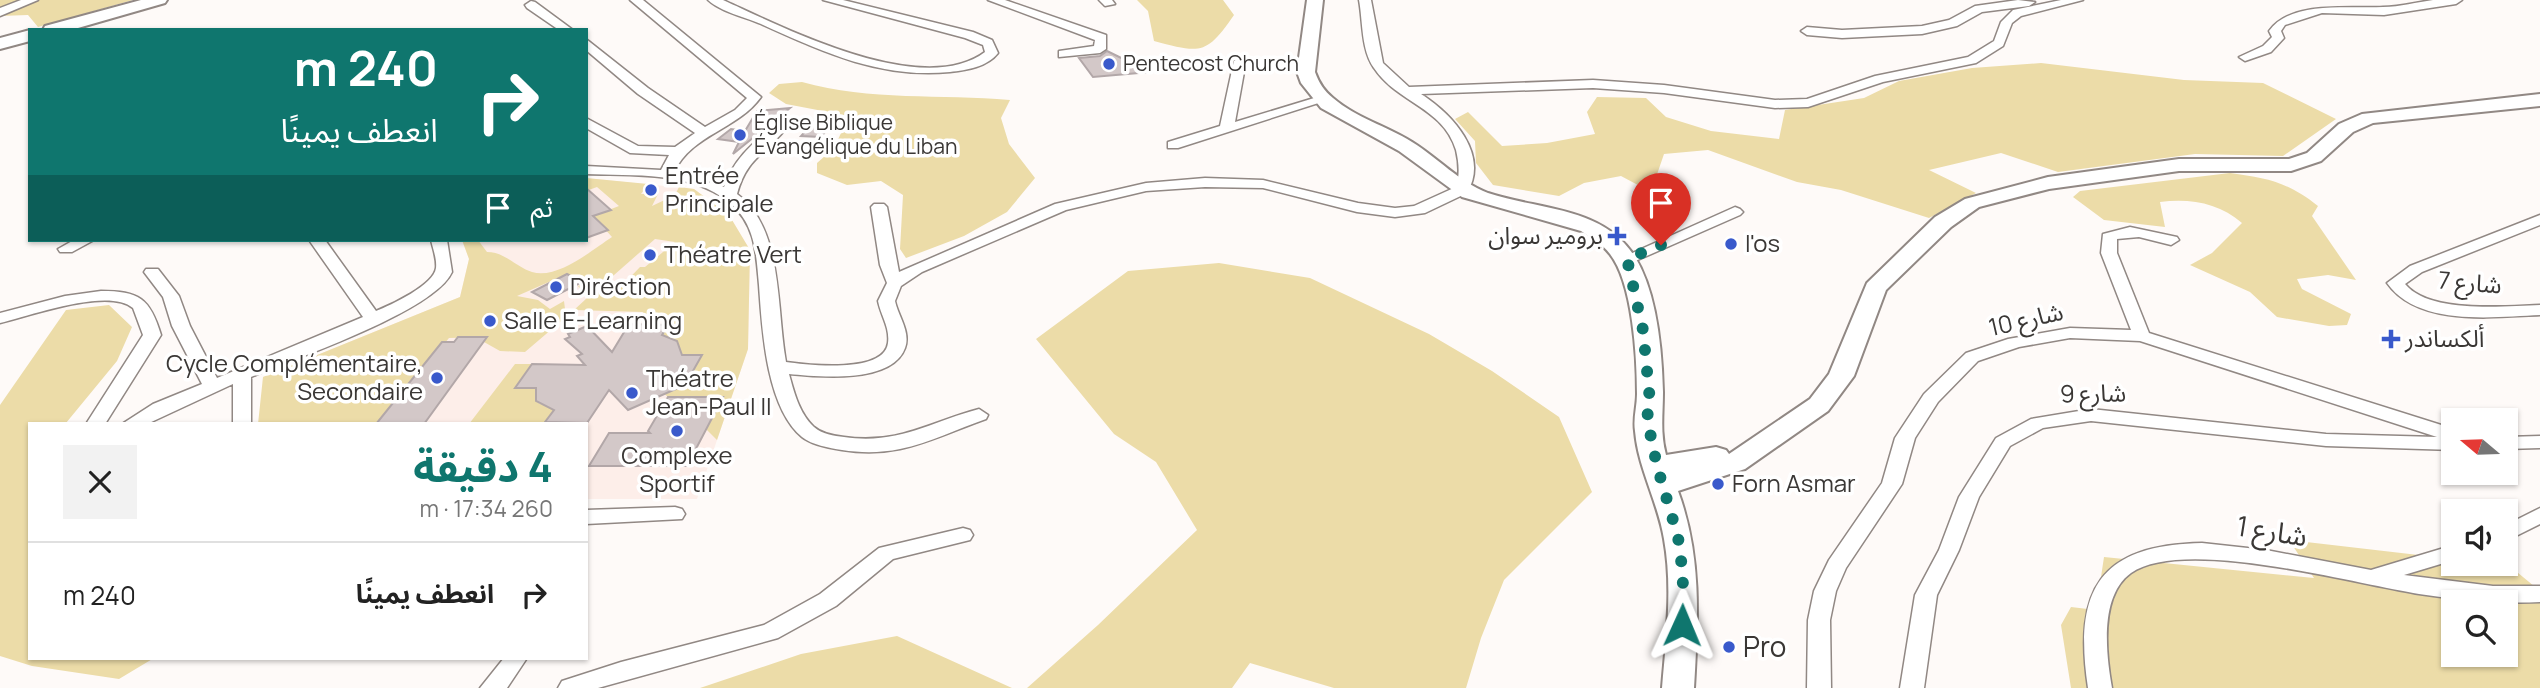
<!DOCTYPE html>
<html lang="ar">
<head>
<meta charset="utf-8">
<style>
  :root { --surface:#fff; --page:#f2f2f2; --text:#222; --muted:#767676; --line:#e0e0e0; --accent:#0f766e }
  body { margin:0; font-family:Manrope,"Noto Sans Arabic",sans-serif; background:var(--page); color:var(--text); direction:rtl; height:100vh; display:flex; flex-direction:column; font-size:26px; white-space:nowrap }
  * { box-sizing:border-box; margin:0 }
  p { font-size:23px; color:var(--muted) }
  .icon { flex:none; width:38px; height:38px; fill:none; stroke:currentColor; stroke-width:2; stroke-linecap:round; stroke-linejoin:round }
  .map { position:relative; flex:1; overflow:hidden; direction:ltr }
  .sheet { position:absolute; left:28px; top:422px; width:560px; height:238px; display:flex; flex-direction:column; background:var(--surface); border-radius:0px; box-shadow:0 2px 5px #0004; direction:rtl }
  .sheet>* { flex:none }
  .banner { position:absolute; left:28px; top:28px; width:560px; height:214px; border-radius:0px; box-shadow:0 2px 5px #0004; direction:rtl; background:#0f766e; color:#fff; overflow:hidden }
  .needle { width:46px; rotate:289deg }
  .fabs { position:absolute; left:2441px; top:408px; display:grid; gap:14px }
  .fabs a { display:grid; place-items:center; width:77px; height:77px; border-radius:0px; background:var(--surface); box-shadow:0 2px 5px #0004; font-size:35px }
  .pin { position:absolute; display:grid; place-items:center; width:60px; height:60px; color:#fff; margin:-72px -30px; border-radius:50% 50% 50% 0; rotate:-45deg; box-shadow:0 0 7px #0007 }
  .pin .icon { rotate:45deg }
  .me { position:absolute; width:77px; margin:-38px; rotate:1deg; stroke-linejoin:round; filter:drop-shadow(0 0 5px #0008) }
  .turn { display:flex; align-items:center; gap:24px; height:147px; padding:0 35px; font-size:32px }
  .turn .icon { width:91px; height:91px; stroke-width:2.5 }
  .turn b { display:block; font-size:49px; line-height:60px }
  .then { display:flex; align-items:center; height:66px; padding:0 35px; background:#0003; gap:14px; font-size:26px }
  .round { display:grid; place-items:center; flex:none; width:74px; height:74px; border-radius:0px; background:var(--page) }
  .summary { display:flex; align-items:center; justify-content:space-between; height:119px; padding:0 35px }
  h1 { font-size:42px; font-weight:700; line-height:52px; color:var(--accent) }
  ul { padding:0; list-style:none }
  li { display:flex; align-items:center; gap:21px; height:105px; padding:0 35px; border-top:2px solid var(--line) }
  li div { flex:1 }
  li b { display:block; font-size:26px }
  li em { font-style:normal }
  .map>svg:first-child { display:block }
  .built { fill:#fdeee9 }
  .green { fill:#ecdca8; fill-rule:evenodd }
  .building { fill:#d3c8c8; stroke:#b2a7a8; stroke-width:2 }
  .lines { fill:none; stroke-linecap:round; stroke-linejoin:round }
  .street-casing { stroke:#918884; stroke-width:3 }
  .secondary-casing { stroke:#918884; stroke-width:4 }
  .street { fill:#fff; fill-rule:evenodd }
  .secondary { fill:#fff; fill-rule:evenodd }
  .route { stroke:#0f766e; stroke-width:12; stroke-dasharray:0 21.6 }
  .poi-dot { fill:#3959cb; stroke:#fff; stroke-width:2.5 }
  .labels { text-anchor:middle; stroke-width:7; stroke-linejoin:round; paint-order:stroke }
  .far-poi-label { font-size:21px; fill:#3a3735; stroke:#fff; text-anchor:start }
  .poi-label { font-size:24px; fill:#3a3735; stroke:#fff; text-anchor:start }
  .street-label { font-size:24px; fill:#3a3735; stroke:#fff }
  .near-street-label { font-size:28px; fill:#3a3735; stroke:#fff }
  .near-poi-label { font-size:28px; fill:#3a3735; stroke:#fff; text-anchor:start }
</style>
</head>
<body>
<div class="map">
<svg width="2540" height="688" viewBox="0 0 2540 688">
  <rect width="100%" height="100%" fill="#fefaf8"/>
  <!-- built -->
  <path class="built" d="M586,178L694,189L729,215L750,250L748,349L697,499H586V424H269L262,414L263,377L460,297L469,259L462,240H586Z"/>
  <!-- green -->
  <path class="green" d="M0,0H133L38,27L28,15L0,16Z
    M1137,0H1223L1234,15C1206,56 1200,53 1154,41L1148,11Z
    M2041,63L2184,80L2263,83L2336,119L2283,156L2195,154L2058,172L2001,153L1929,170L1976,193L1929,218L1841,190L1797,182L1708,150L1664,154L1651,192L1621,176L1584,183L1559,196L1493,185L1476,163L1475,141L1455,119L1468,112L1502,146L1547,143L1595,134L1587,112L1597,97L1646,98L1666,117L1711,131L1779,139L1785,110L1864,98L1899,81L1972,68Z
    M802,82C870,101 941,94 1010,100L1001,118L1009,144L1035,178L1007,212L964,236L906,258L900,249L903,195L881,181L847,185L817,173V163L834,148L849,116L786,104L769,93L779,84Z
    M2230,173C2267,178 2288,182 2318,206L2312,216L2356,280L2328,275L2297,279L2302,289L2351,314L2347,325L2329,326L2277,317L2250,292L2190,265L2212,253L2242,223C2219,203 2190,198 2160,202L2165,227L2104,220L2073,197L2080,191Z
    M586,178L648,184L641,194H658L652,206L675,195L679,187L694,189L729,215L750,250L748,349L717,440L706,429L722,397H668L646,378L702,355H684L680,361L677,341L659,339L672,319L641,318L643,312L574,310L587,298L578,286L583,283L567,274L517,296L538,300L550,309L564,301L566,317L525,352L500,351L484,342L486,337L449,338L379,423L258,424L263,377L460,297L469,259L462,240H478L487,252C505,252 516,267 532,272C557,280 592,250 612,237L593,216L619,206L597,187L586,191ZM655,239L675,242L645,267H640L614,294L597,290Z
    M1219,263L1310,278L1429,334L1492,371L1559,417L1592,492L1504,580L1481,638L1466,688H1334L1250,663L1232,688H1027L1098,625L1197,530L1156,462L1114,434L1036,339L1128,271Z
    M109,305L132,327L117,361L66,423L30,424V658H154L119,679L32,666L0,656V405L66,310Z
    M515,364H532L516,388H532L537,381L536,401L540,404L561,406L553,411L547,423L469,424Z
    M2289,540L2453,559L2454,564L2506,563L2540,591V688H2071L2061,625L2071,607L2096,610L2104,557L2314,578ZM2454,602H2506V654H2454Z
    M897,636L1012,688H700L801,654Z"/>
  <!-- building -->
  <path class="building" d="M1107,51L1150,72L1093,77L1079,58L1100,56Z
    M790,108L733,154L739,142L718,139L731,129L745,131L757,111Z
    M818,117L836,118L821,137L801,136Z
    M586,188L611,210L593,216L608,230L586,238Z
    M567,274L582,282L547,300L532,292Z
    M629,324L668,325L662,335L677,341L682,355H702L685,385L628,410L609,390L587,423L545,422L554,410L536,401V388H515L532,364L585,365L577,356L582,354L565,339L570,337L568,334L587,326L612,352Z
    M458,337H487L424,424H376L442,342H454Z
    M668,397H723L687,466H589L609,433H650L648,431Z"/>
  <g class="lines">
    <!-- street casing -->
    <g class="street-casing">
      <path id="street" d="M21,0H38L0,16V8Z
        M630,0H643L761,97C737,130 692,134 674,172L724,187C733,161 751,144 772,128L777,127L784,131C763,155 746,160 737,194C784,228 776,309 786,362C808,365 884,374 888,343C890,327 881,316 878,301L887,283L880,265L871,207L874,204H884L887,207L899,272L1055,204L1146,183L1205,178L1263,180L1358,203L1395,208L1414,206L1456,187C1460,175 1459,163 1456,150C1443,107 1397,103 1374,68C1361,50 1363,21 1359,0H1371L1383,63L1409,87L1593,80L1664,85L1775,100L1807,99L1875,76L1968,57L1994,41L2001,22L2013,10L2061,0H2083L2021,16L2012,23L2003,46L1976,63L1883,82L1808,107L1775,108L1664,93L1593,88L1421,94C1452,114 1490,154 1467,193L1425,213L1395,217L1357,212L1263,188L1205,187L1146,191L1066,210L922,272L901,286L895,301C898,316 911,332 905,348C892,384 819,377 789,374C794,392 799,413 814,427C822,434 834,436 844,437C898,445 930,422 979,409L988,415L986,419C957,429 930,443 900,449C881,453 861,453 842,450C829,448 812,445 802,437C766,407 762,328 759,285C756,254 756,225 730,203C693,171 632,176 586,174V166L661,170L669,155L630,153L586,128V118L638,146L675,147L695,133L638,94L586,50V39L648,88L705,127L735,110L747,98Z
        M708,0H723C785,28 922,99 985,52L983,45L965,38L823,0H843L973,32L992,40L998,53C987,67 967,70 950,72C881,79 823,52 761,24C745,17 721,12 708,0Z
        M988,0H1005L1106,35V49L1100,53L1059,57V51L1094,46L1095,40Z
        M1099,0H1112L1115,4L1105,6Z
        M2018,0L2035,2L2029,6L1982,12L1957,26L1922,34L1842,38L1807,35L1801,31L1807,27L1842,30L1922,26L1949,20L1975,6Z
        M2433,0H2462L2456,4L2384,15L2322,13L2285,25L2281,31L2284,38L2271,52L2245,61L2239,57L2263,46L2272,37L2269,31C2291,0 2349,9 2383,7C2400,7 2417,2 2433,0Z
        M531,1L535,2L573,30H559L527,8L525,5Z
        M1240,57L1246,61L1235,122L1324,95L1331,99L1178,148H1168V142L1220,126L1234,61Z
        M1735,207L1740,209L1743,212L1740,215L1633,262L1627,264L1619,259Z
        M2540,215V225L2422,272L2405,284C2430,314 2504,306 2540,305V315C2493,317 2418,327 2387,283L2410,266Z
        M2130,227L2177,237L2179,240L2171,245L2139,237L2117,239V253L2149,333L2454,429V450L2326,446L2091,421L2043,428L2010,446L1979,497L1959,550L1937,595L1924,688H1900L1915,595L1939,550L1959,497L1996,438L2031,419L2091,409L2326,434L2437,437L2140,341L2070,338L2019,347L1978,361L1938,402L1915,438L1902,484L1846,568L1836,591L1830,620L1831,688H1807L1808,620L1814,591L1829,560L1882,483L1895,438L1924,394L1966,353L2008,339L2070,328L2131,330L2101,253L2103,234Z
        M74,240H94L72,252H60L58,249Z
        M309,240H325L376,311C391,305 434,285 436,268C437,259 433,249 431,240H447L452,272C435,311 294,359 251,377V424H233V384L147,424H122L153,404L202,384L172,326L163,297L144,272L146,269H158L179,296L190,326L217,378L363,317Z
        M101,291C139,291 150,298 161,335L105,424H86L143,335L133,308C108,287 30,316 0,323V313L65,296Z
        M2540,436V448L2506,449V437Z
        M675,507L682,509L685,514L682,519L586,524V510Z
        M2540,508V524L2506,541V525Z
        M963,528L970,530L973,535L970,540L893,559L836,606L778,638L598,688H558L562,681L621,662L764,625L820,594L879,548Z
        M2202,543L2266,550L2371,570L2454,545V560L2404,575L2493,586H2540V602C2499,604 2460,600 2419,594C2355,584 2183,536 2131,573C2099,596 2106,654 2112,688H2088C2073,589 2100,545 2202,543Z
        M504,658H527L507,688H480Z"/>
    </g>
    <!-- secondary casing -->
    <g class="secondary-casing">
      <path id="secondary" d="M141,0H167L165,3L71,30H43L45,26Z
        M1307,0H1323L1315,72C1319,83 1324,91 1333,98C1356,118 1387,126 1412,142C1438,158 1459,182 1488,193C1538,210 1603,206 1635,257C1657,293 1662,350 1663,392C1663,414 1660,433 1666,455L1716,447L1726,450L1729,454L1810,399L1829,374L1867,283L1935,217L1965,199L2048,177L2179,159H2289L2307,153L2339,124L2362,114L2540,94V106L2373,123L2353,132L2321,161L2291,171H2179L2049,189L1979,207L1951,227L1886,290L1854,376L1828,411L1745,469L1678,491C1702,556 1698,620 1694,688H1662C1666,639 1673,588 1664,539C1658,502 1638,468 1635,431C1633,418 1637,407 1637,394C1637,358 1633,283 1610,254C1603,244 1591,238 1581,231L1462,197L1399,151L1321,108L1301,83L1297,72Z
        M30,30V41L0,49V38Z"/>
    </g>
    <!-- street -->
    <use href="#street" class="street"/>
    <!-- secondary -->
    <use href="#secondary" class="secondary"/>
  </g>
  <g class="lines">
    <!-- route -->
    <path class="route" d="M1661,245L1627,259L1643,330L1650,401L1647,418L1657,466L1678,537L1683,575L1682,625"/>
  </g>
  <!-- markers -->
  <g class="poi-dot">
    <circle cx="1109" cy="64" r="7"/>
    <circle cx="740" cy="135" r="7"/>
    <circle cx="651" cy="190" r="7"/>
    <path d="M1613.5 225.5h7v7h7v7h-7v7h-7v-7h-7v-7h7z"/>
    <circle cx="1731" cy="244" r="7"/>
    <circle cx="650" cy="255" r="7"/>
    <circle cx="556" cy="287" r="7"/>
    <circle cx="490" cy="321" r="7"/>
    <path d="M2387.5 328.5h7v7h7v7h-7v7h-7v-7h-7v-7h7z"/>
    <circle cx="437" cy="378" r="7"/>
    <circle cx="632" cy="393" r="7"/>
    <circle cx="677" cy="431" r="7"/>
    <circle cx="1718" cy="484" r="7"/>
    <circle cx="1729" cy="647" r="7"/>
  </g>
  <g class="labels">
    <!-- far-poi labels -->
    <g class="far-poi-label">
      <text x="1123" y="71">Pentecost Church</text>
      <text x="754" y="130">Église Biblique<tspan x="754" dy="24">Évangélique du Liban</tspan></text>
    </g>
    <!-- poi labels -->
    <g class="poi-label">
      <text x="665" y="184">Entrée<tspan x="665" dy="28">Principale</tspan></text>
      <text x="1603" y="244" text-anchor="end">برومير سوان</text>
      <text x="1745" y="252">l'os</text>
      <text x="664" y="263">Théatre Vert</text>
      <text x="570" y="295">Diréction</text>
      <text x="504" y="329">Salle E-Learning</text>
      <text x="2405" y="347">ألكساندر</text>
      <text x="423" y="372" text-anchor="end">Cycle Complémentaire,<tspan x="423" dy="28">Secondaire</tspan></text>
      <text x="646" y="387">Théatre<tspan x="646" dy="28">Jean-Paul II</tspan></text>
      <text x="677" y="464" text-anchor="middle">Complexe<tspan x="677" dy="28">Sportif</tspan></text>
      <text x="1732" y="492">Forn Asmar</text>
    </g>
    <!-- street labels -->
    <g class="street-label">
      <text transform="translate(2470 283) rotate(5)" y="8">شارع 7</text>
      <text transform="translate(2026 320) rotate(-13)" y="8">شارع 10</text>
      <text transform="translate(2093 394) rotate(-1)" y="8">شارع 9</text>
    </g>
    <!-- near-street labels -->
    <g class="near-street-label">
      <text transform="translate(2272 531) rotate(9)" y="10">شارع 1</text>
    </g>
    <!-- near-poi labels -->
    <g class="near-poi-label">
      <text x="1743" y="657">Pro</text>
    </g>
  </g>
</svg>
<div class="fabs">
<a><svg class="needle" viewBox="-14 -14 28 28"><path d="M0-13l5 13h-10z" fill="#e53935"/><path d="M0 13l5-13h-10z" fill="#767676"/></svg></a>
<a><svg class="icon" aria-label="sound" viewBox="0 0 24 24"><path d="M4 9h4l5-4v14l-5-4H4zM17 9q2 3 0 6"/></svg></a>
<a><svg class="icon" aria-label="search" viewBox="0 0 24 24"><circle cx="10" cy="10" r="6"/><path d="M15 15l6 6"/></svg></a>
</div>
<div class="pin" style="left:1661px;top:245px;background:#d93025"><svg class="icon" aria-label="arrive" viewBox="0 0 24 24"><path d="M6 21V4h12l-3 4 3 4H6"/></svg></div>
<svg class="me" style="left:1682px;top:625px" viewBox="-20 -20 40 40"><path d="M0-17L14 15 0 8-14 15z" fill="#0f766e" stroke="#fff" stroke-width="4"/></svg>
<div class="banner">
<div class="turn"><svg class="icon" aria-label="right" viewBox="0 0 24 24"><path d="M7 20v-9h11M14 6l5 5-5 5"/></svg><div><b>240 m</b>انعطف يمينًا</div></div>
<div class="then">ثم<svg class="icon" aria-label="arrive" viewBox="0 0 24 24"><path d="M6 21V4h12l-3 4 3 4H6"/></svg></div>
</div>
<section class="sheet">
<div class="summary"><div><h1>4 دقيقة</h1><p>260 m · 17:34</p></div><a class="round"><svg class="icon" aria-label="close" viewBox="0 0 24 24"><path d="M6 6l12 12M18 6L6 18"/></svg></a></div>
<ul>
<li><svg class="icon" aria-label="right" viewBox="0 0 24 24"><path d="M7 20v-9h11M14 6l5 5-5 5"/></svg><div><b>انعطف يمينًا</b></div><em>240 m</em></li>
</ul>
</section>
</div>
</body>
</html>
